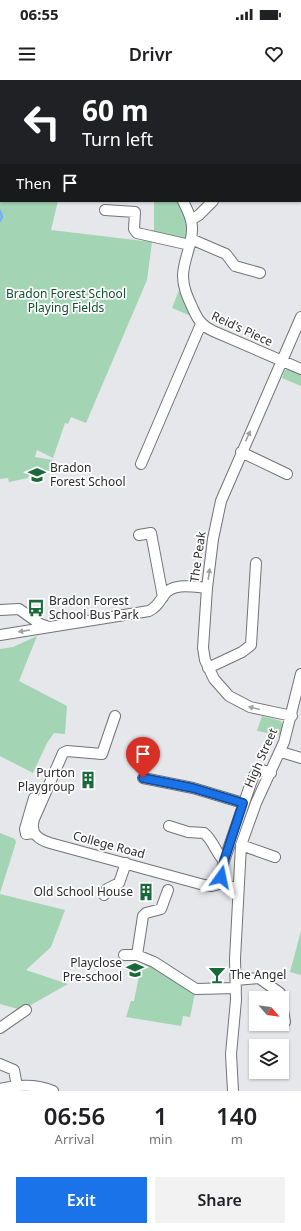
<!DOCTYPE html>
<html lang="en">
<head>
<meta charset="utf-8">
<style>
  :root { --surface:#fff; --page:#f2f2f2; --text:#202124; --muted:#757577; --accent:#1a73e8 }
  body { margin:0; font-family:"Noto Sans",sans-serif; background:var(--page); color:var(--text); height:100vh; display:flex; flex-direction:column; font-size:15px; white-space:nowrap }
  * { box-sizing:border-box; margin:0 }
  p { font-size:13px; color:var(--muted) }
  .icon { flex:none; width:22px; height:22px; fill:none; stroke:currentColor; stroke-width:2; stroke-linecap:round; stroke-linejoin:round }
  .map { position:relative; height:1011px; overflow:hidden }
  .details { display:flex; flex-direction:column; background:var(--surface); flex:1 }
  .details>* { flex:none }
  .banner { position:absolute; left:0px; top:0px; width:301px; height:122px; box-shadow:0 1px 3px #0004; background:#202124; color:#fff; overflow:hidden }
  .needle { width:26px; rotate:118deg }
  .fabs { position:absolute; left:249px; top:911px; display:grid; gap:8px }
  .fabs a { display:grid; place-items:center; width:40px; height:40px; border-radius:0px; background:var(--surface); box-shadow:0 1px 3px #0004; font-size:20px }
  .pin { position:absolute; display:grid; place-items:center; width:34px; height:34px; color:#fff; margin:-41px -17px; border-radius:50% 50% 50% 0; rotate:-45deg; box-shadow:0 0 4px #0007 }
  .pin .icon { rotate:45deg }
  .me { position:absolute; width:44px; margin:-22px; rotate:12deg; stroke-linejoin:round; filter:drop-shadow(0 0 3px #0008) }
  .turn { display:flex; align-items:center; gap:14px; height:84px; padding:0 16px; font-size:18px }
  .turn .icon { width:52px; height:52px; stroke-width:2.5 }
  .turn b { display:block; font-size:28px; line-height:34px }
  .then { display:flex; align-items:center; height:38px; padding:0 16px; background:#0003; gap:8px; font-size:15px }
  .eta { display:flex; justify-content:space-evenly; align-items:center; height:68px; text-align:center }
  .eta b { font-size:24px; font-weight:600; line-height:28px }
  .action { display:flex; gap:8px; margin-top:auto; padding:8px 16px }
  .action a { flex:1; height:46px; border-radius:0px; background:var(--accent); color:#fff; font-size:16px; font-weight:600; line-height:46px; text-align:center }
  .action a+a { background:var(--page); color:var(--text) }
  .status { display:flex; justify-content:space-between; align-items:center; height:28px; padding:0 20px; background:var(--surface); direction:ltr }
  .status svg { height:11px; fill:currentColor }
  header { display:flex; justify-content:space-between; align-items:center; height:52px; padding:0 16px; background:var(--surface); font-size:18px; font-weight:600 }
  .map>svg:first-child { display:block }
  .green { fill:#a3d4b3 }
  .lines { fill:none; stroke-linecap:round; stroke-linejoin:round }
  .stream { stroke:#73b1f2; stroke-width:2.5 }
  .minor-casing { stroke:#717376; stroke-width:12 }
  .minor { stroke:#fff; stroke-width:10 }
  .oneway { fill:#a0a0a0 }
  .route-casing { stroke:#114b97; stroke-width:10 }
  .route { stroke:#1a73e8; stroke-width:7 }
  .labels { text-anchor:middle; stroke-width:3.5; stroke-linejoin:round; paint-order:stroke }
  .park-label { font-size:12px; fill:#0f502d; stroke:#fff }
  .street-label { font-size:12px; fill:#2b2b2d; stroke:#fff }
  .poi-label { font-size:12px; fill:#2b2b2d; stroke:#fff; text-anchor:start }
</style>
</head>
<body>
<div class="status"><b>06:55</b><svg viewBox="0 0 49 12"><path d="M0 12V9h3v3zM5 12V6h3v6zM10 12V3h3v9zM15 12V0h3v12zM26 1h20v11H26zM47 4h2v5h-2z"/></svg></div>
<header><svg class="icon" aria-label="menu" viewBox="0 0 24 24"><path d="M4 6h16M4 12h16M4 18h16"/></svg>Drivr<svg class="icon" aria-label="heart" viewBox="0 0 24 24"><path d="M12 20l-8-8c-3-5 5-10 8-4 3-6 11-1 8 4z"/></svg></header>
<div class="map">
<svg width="301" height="1011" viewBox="0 0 301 1011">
  <rect width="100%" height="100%" fill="#e5e7eb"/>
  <!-- green -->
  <path class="green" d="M0,0H96L1,1V121H58L51,150L152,162L147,200L86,343L71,337L68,344L65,343L53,378L37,370L35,377L52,380L53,391L39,392V394L29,395L28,398L9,402L8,398L0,399Z
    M154,121H178L187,142L186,160L148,153L147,150H154Z
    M179,210L191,236L172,228Z
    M290,289L301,294V306L282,298L285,290Z
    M37,556L19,601L67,626L65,654L54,653L47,663L33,693L0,676V569L13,567Z
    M262,636L281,641L283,647L280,655L257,651Z
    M0,753L15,759L16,762L0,813Z
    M0,814L65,830L51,867L26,890L68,904L22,930L0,924Z
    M301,851V895L290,892Z
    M146,883L195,913L190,937L183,936L181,946L126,937L131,921H134L140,891Z"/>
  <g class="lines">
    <!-- stream -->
    <path class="stream" d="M64,1L65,0
      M0,54L1,53
      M0,131L2,137L0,141"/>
    <!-- minor casing -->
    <g class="minor-casing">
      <path id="minor" d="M137,0L138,1
        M214,0L216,1
        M200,1L201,0
        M234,1L235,0
        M300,16L301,14
        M183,121C187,129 192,138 192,147C193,164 183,180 183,196C183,208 188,218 193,229C198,240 202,246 213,251L301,289
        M105,130L135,132L134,149L137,153L190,165
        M191,140L199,135L213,121
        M191,159L226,174L235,186L260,193
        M241,372L287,394
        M141,384L201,244
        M139,455L151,453L163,517
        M0,530L19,529L40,544L49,547
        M0,555L149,531C157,527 159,522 164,515C173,502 194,507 207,508
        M208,588L242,572L251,565L256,483
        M115,636L102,674L67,671L63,673L34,739C30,753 37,759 50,763L204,805L212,806L223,803L227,806L238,808
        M292,636L250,627L229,616L214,599L205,580L203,568L207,508L213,459L221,421L301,237
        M281,672L301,678
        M143,698L193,708L243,723
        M169,746L188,752L204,753C213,760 216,773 224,781
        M34,753L26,754L25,749L34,718
        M241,765L275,777
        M223,803L221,793L224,781L253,697L257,692L262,690L271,693
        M104,815L107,809L119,803L126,783
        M124,875H137L143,836L146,833L161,829L168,810
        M137,875L154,882L196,909L236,908
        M236,900L259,898L280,913L285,942
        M0,948L26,930
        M0,984L14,990L17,1006
        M0,1009C17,1005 37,1004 53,1011
        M233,1011L231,974L236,920L235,879L241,765L256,723L284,662L301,594"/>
    </g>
    <!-- minor -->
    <use href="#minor" class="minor"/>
  </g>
  <!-- one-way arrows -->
  <defs><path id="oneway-solid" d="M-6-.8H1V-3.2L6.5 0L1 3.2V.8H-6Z"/></defs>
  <g class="oneway">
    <use href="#oneway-solid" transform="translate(248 356) rotate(-66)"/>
    <use href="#oneway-solid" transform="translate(209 494) rotate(-82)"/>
    <use href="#oneway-solid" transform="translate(24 551) rotate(171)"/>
    <use href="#oneway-solid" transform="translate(254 628) rotate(-166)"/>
  </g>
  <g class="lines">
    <!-- route casing -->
    <g class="route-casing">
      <path id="route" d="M143,698L193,708L243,723L224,781L221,797"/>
    </g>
    <!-- route -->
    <use href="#route" class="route"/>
  </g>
  <!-- icons -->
  <defs>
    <g id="school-bare" transform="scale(1.38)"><path d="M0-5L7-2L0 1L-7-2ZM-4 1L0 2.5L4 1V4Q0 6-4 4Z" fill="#196939" stroke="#fff" stroke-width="2.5" paint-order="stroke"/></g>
    <g id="bus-bare" transform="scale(1.38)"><path d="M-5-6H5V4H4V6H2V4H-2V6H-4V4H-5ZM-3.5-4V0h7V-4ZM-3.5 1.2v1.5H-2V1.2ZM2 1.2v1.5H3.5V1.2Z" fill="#196939" stroke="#fff" stroke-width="2.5" paint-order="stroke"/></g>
    <g id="building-bare" transform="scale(1.38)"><path d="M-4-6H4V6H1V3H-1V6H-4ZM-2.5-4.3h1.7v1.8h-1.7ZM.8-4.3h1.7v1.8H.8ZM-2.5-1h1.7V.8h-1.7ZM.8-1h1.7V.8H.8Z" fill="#196939" stroke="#fff" stroke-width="2.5" paint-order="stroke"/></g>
    <g id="bar-bare" transform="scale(1.38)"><path d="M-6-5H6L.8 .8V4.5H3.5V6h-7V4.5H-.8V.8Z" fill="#196939" stroke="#fff" stroke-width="2.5" paint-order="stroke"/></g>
  </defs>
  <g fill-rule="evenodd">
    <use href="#school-bare" x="37" y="395"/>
    <use href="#bus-bare" x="36" y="528"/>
    <use href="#building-bare" x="88" y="700"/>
    <use href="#building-bare" x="146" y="812"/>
    <use href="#school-bare" x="135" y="890"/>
    <use href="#bar-bare" x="217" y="895"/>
  </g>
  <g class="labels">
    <!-- park labels -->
    <g class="park-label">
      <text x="66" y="218">Bradon Forest School<tspan x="66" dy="14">Playing Fields</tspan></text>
    </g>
    <!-- street labels -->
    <g class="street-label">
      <text transform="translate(242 249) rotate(25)" y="4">Reid's Piece</text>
      <text transform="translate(198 477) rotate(-82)" y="4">The Peak</text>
      <text transform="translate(261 678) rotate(-66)" y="4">High Street</text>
      <text transform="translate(109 765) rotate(15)" y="4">College Road</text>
    </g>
    <!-- poi labels -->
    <g class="poi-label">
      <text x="50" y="392">Bradon<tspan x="50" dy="14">Forest School</tspan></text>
      <text x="49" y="525">Bradon Forest<tspan x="49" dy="14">School Bus Park</tspan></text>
      <text x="75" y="697" text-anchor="end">Purton<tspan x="75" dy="14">Playgroup</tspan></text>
      <text x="133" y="816" text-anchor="end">Old School House</text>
      <text x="122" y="887" text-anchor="end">Playclose<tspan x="122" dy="14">Pre-school</tspan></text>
      <text x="230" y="899">The Angel</text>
    </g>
  </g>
</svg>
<div class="fabs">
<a><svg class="needle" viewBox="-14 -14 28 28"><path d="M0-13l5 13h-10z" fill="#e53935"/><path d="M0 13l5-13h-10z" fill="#757577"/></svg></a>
<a><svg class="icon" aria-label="layers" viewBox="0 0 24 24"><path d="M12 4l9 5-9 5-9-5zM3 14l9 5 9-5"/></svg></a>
</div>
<div class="pin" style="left:143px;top:698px;background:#d93025"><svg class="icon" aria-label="arrive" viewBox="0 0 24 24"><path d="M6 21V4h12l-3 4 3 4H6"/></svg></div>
<svg class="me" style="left:221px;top:797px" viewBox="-20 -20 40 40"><path d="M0-17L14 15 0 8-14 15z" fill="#1a73e8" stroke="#fff" stroke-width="4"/></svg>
<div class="banner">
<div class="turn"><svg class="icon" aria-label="left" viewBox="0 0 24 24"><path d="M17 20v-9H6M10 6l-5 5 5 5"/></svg><div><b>60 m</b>Turn left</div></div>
<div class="then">Then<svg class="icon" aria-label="arrive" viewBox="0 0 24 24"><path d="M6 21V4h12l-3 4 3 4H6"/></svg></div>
</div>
</div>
<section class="details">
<div class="eta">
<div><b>06:56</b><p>Arrival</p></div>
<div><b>1</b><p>min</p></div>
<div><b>140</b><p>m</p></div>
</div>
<div class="action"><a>Exit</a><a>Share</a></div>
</section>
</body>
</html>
